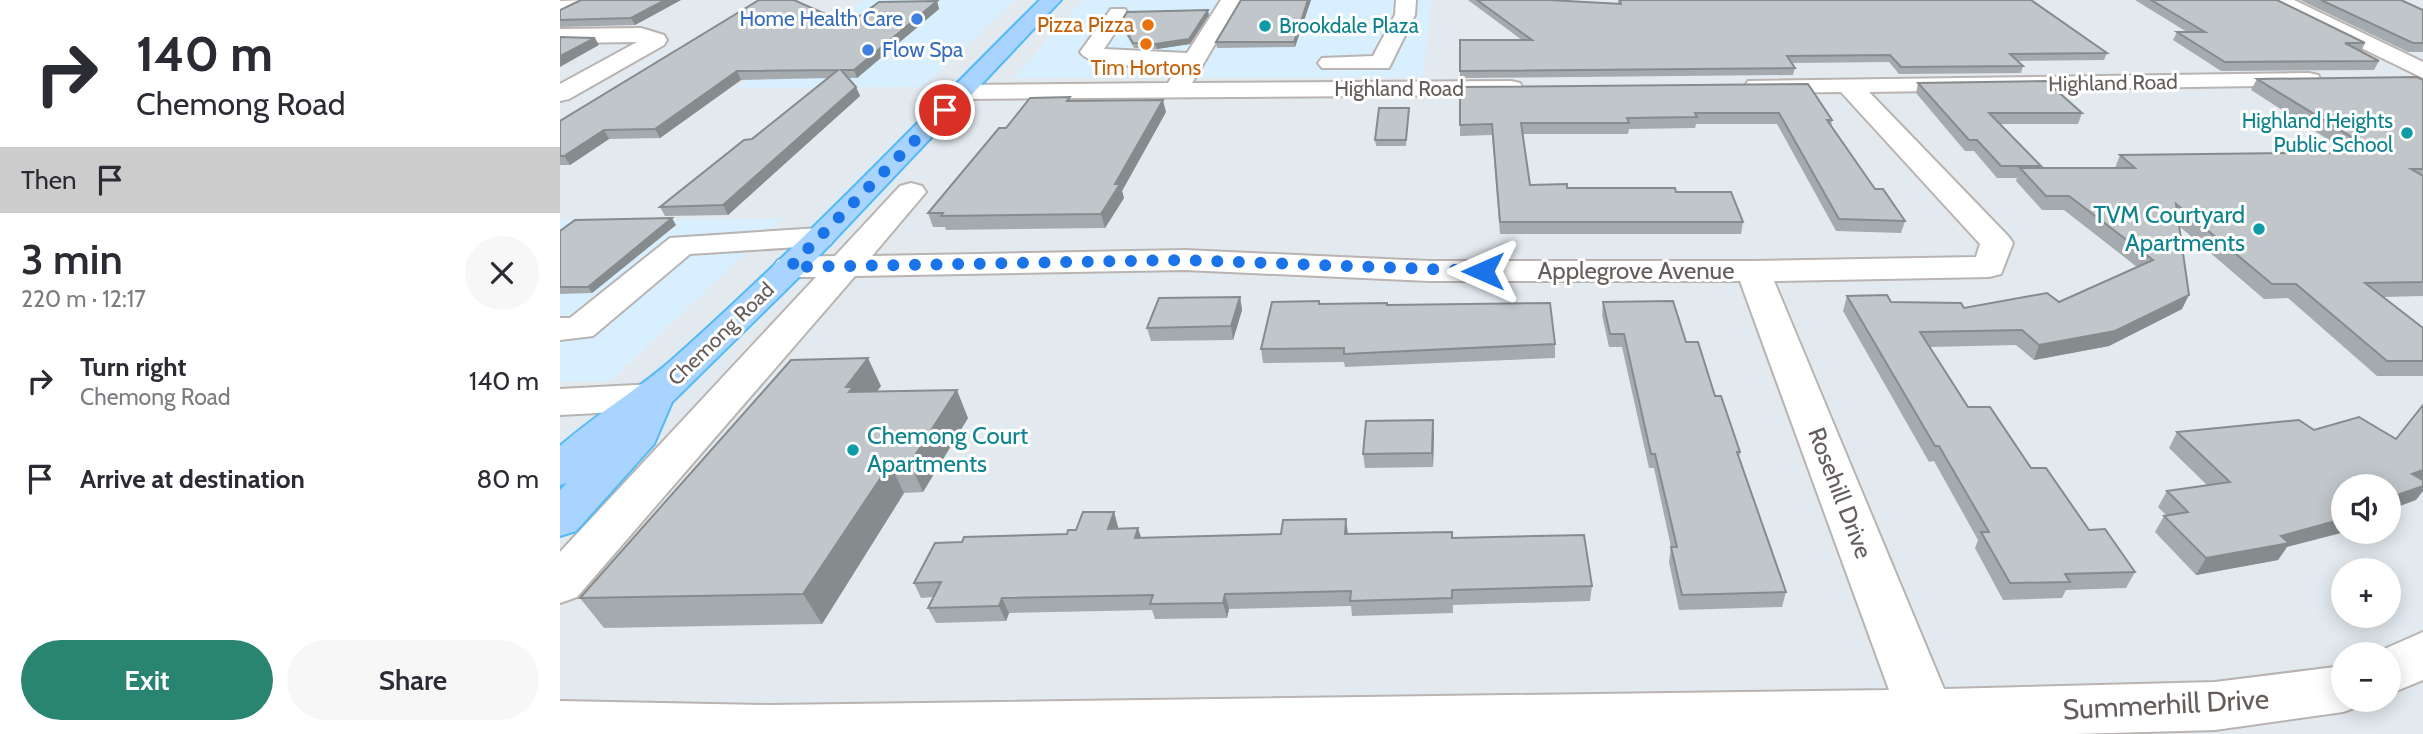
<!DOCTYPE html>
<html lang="en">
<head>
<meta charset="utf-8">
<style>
  :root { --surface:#fff; --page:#f7f7f7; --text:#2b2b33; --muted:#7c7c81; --accent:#298571 }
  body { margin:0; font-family:Cabin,sans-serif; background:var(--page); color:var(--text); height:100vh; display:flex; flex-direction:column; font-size:26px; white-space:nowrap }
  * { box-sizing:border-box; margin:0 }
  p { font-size:23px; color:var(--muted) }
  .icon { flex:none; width:38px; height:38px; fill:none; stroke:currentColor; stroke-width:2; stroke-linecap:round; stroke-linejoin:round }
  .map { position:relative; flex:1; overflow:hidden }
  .side { display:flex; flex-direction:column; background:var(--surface); width:560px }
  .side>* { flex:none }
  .top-card { background:#fff; color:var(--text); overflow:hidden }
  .controls { position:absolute; left:1771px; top:474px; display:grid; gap:14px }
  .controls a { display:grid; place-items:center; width:70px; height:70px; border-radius:50%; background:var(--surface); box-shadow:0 4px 18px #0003; font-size:35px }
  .pin { position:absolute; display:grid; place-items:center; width:60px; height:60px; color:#fff; margin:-30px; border:4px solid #fff; border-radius:50%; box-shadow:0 2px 7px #0007 }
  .me { position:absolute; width:77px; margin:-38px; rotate:270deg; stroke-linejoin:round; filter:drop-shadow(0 0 5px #0008) }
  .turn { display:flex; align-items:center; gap:24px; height:147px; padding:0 21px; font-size:32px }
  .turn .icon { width:91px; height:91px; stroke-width:2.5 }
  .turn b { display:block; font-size:49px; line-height:60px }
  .then { display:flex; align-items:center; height:66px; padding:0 21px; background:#0003; gap:14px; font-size:26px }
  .round { display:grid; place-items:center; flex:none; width:74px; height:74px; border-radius:37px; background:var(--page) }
  .summary { display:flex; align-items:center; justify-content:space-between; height:119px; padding:0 21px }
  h1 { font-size:42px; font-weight:600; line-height:52px }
  .button { display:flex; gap:14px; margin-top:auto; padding:14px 21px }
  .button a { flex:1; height:80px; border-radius:42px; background:var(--accent); color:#fff; font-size:28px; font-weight:600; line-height:80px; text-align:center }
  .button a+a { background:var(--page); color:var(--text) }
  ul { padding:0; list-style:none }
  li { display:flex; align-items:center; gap:21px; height:98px; padding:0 21px }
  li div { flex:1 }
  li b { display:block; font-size:26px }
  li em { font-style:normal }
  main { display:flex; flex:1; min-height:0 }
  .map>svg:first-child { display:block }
  .commercial { fill:#d8efff }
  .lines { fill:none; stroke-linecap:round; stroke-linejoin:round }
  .minor-casing { stroke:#b9b3b1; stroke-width:4 }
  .major-casing { stroke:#53baf8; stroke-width:4 }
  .minor { fill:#fff; fill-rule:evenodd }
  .major { fill:#a8d4ff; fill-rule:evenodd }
  .wall { fill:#a5aaae }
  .shaded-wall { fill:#868b8d }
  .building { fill:#c0c6ca; stroke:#868b8d; stroke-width:2 }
  .route { stroke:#1a73e8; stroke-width:12; stroke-dasharray:0 21.6 }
  .shop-dot { fill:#3f7fe0; stroke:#fff; stroke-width:2.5 }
  .food-dot { fill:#e8710a; stroke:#fff; stroke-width:2.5 }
  .culture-dot { fill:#0f9aa8; stroke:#fff; stroke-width:2.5 }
  .labels { text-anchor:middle; stroke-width:6; stroke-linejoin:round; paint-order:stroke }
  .far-shop-label { font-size:21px; fill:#366cbe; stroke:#fff; text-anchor:end }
  .far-food-label { font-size:21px; fill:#c56008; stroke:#fff; text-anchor:end }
  .far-culture-label { font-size:21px; fill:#0d838f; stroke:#fff; text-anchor:start }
  .far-street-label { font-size:21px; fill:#655d5b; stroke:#fff }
  .culture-label { font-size:24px; fill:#0d838f; stroke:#fff; text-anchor:end }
  .street-label { font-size:24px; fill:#655d5b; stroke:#fff }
  .near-street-label { font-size:28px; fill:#655d5b; stroke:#fff }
</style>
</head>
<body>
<main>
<section class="side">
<div class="top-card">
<div class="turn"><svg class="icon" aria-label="right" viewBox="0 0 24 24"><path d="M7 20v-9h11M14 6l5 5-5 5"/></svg><div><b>140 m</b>Chemong Road</div></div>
<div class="then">Then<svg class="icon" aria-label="arrive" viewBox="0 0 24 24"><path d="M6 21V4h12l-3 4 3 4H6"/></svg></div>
</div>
<div class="summary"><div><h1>3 min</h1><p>220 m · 12:17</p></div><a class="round"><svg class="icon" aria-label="close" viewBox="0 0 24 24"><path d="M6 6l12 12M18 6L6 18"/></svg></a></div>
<ul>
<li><svg class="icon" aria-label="right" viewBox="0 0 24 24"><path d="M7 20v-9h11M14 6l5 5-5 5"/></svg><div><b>Turn right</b><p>Chemong Road</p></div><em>140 m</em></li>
<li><svg class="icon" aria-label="arrive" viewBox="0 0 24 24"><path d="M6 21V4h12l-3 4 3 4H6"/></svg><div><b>Arrive at destination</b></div><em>80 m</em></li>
</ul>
<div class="button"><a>Exit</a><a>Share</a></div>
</section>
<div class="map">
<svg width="1863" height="734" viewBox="0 0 1863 734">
  <rect width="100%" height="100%" fill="#e3eaef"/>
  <!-- commercial -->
  <path class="commercial" d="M304,0H456L362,87L176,88Z
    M522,0H871L863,77L454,78Z
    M222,219L50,381L0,382V220Z"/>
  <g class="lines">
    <!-- minor casing -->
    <g class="minor-casing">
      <path id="minor" d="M28,0L25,4L0,15V1Z
        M661,0H681L632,83L951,81L960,83L963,88L960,93L951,95L403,99L394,97L391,92L394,87L403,85L608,83L618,66C596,66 532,70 520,52L551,9H565L568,13L544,49L627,53Z
        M836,0H856L855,15L829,68H762L758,63L762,58L813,56L835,15Z
        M1708,0H1734L1863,62V78L1711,4Z
        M81,28L104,35L107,40L104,45L9,99L0,101V84L77,42L0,43V29Z
        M1749,73L1758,75L1761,80L1758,85L1309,92L1448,236L1453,243L1441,274L1429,277L1214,281L1384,689L1655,682L1783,666V700H1805L1802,705L1783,712L1655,730L1516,734H0V701L209,705L1329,690L1180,281H869L625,270L295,276L17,597L0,603V552L256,277H230L218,274L213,267L218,260L230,257L275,256L340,186L351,183L362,186L366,192L312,256L625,250L869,261H1193L1416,257L1420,244L1281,92L1197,93L1188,91L1185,86L1188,81Z
        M259,228L270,231L275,238L270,245L130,254L33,336L0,340V318H10L110,238Z
        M94,384L108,388L114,397L108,406L94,410L0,415V389Z
        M1863,632V680L1829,694V654H1813Z"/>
    </g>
    <!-- major casing -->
    <g class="major-casing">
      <path id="major" d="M480,0H501L242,274L112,402L94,444L16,531L0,536V490L7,483L0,485V446C36,414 78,390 114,358C241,245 359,120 480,0Z"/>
    </g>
    <!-- minor -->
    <use href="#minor" class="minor"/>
    <!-- major -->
    <use href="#major" class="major"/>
  </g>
  <!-- wall -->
  <path class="wall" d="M121,0L75,25L0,27V10Z
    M681,0H751L735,47L657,48L656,42Z
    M908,0H989L1058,3V0H1471L1547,53L1544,60L1458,61L1463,66L1461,73L1339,74L1329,62L1232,63L1235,68L1233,75L900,78V40H962Z
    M1575,0H1717L1805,43L1801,52L1819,61L1814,70L1661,71L1613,40L1617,32H1627Z
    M1740,0H1841L1863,10V52H1848Z
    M377,1L379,9L297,78H288L296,87L300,96L168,215L105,216L100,207L192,139L268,78L181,80L100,138L49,139L10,165H0V121L281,21L300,16Z
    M649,15L630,44L597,49L574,48L562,27L561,22Z
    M1697,79L1863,80V296L1823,297L1863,328V376H1817L1728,298L1704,299L1619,226L1622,309L1549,346L1474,360L1456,345L1370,347L1408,407L1471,468L1529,530L1575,572L1566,588L1506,590L1502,598L1443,600L1415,548L1418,540L1374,461L1369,462L1283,311L1287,296L1331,302L1404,308L1499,302L1577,267L1504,210H1482L1456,181L1457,178H1437L1414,151H1405L1356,93L1358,83L1522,113L1518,124H1440L1481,166L1480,168H1555L1560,155L1789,153L1691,90Z
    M1248,84L1272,120L1271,126L1315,189L1345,221L1341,233L1276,231L1217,124H1136L1135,128L1069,129L1068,134H963L970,185L1007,188L1116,192L1183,222L1181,234H940L932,135L900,136V87Z
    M510,97V101L606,112L562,191L564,198L545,228L386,230L385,227H373L368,213L446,128Z
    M849,108L846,146H816L815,140Z
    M116,225L32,293L0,294V231Z
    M680,297L682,310L673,340L591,341L587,328Z
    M1043,302L1126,342L1155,396L1180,452L1179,458L1226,592L1222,607L1119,610L1109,562L1111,547L1094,468H1089L1062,347H1049L1042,315Z
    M759,304L828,305L995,344V358L785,367L784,362L703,363L701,349Z
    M321,386L317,391L408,418L363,492L344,493L262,624L44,628L20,598Z
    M1754,430L1836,439L1856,500L1829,486L1727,547L1718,560L1636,575L1595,532L1604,516L1606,515L1598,507L1607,491L1647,485L1609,448L1617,432Z
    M874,434L873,467L805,468L803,454Z
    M554,512L558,527L557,529L581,538L788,534L892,538L1032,586L1030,601L893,605V613L792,616L791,606L669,609L667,618L595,619L592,610L449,613L446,621L376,623L368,608L373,597L361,598L354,583L402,542L507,534Z"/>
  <!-- shaded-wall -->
  <path class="shaded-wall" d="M105,0H121L75,25L71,18Z
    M748,0H751L735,47L734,42Z
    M377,1L379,9L297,78L294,70Z
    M648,10L649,15L630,44L597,49L595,44Z
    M35,38L39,45L0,67V56Z
    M177,71L181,80L100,138L95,129Z
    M296,87L300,96L168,215L163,205Z
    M603,100L606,112L562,191L564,198L545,228L541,214L555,184Z
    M44,130L49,139L10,165L4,156Z
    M112,218L116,225L32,293L28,287Z
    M1629,295L1622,309L1549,346L1474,360L1479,345Z
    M680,297L682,310L673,340L671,326Z
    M308,358L321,386L304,409L286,387Z
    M397,390L408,418L363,492L350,463Z
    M873,420L874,434L873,467L872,453Z
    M330,464L344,493L262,624L243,594Z
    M1863,470V482L1852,474Z
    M1863,486V491L1856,500L1829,510V498Z
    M554,512L558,527L552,544L548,529Z
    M786,519L788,534H785Z
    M1783,519V532H1785L1727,547L1718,560L1636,575L1646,558L1721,536Z
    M578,528L583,543L575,538Z
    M665,594L669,609L667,618L663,603Z
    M442,598L449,613L446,621L439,606Z"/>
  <!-- building -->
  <path class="building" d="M21,0H105L71,18L0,20V10Z
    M199,0H234L281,21L288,16H300L319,2L377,1L294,70H281L296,87L163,205L100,207L184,140L192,139L278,70L177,71L95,129L44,130L4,156H0V121Z
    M681,0H748L734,42H656Z
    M917,0H989L1061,4L1060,0H1471L1547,53L1450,54L1463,66L1341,67L1330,55L1227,56L1235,68L900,71V40H972Z
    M1591,0H1717L1805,43H1785L1819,61L1665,62L1617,32H1645Z
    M1761,0H1841L1863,10V43H1853Z
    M648,10L629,39L595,44L573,43L561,22L567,12Z
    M0,37L35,38L0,56Z
    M1857,77L1863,80V169H1851L1863,176V282L1805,283L1863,328V361H1827L1736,284H1712L1616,204L1629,295L1555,331L1479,345L1462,330L1360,332L1408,407H1430L1471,468H1486L1529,530L1545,529L1575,572L1505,574L1510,582L1450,583L1421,532H1429L1379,446H1375L1287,296L1327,295L1331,302L1401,303L1404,308L1487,293L1499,302L1593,260L1509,196H1486L1460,168H1575L1560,155L1816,152L1697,79Z
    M1486,81L1522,113H1429L1481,166H1441L1417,140H1409L1358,83Z
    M1248,84L1272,120H1267L1315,189H1323L1345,221L1279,219L1219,113H1135L1137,117L1067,118L1069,123H961L970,185L1007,184V188H1115L1116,192H1171L1183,222H940L932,124L900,125V87Z
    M510,97L507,101L603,100L555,184H560L541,214L381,216L383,213H368L439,128H446L470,98Z
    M819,108H849L846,140H815Z
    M112,218L28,287H0V231L15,220Z
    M680,297L671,326L587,328L599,298Z
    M759,301V304L827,303V305L990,303L995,344L784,354V348L701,349L712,302Z
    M1113,301L1126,342H1138L1155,396H1161L1180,452H1177L1226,592L1122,595L1111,547H1117L1095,454H1091L1064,334H1050L1043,302Z
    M308,358L286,387H293L289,392L397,390L350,463L330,464L243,594L20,598L231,360Z
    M1863,405V470L1852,474L1863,480V486L1829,498V486H1783V519L1721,536L1729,543L1646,558L1604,516L1628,512L1607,491L1670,482L1617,432L1739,420L1754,430L1799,417L1836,439Z
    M873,420L872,453L803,454L806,421Z
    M523,512H554L548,529L578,528L575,538L721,534L723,520L786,519L785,534L892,532V538L1024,535L1032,586L892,590V598L790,601L791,591L665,594L663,603L590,604L593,595L442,598L439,606L368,608L381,582L354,583L375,543L402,542L404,537L507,534L508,530H516Z"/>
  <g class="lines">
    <!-- route -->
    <path class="route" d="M385,110L230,267L625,260L923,271"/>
  </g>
  <!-- markers -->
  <g class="shop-dot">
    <circle cx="357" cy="19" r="7"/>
    <circle cx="308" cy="50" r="7"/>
  </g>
  <g class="food-dot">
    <circle cx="588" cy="25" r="7"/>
    <circle cx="586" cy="44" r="7"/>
  </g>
  <g class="culture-dot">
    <circle cx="705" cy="26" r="7"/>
    <circle cx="1847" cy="133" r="7"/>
    <circle cx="1699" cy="229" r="7"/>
    <circle cx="293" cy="450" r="7"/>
  </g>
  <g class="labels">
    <!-- far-shop labels -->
    <g class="far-shop-label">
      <text x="343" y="26">Home Health Care</text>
      <text x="322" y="57" text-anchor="start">Flow Spa</text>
    </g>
    <!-- far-food labels -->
    <g class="far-food-label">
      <text x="574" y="32">Pizza Pizza</text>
      <text x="586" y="75" text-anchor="middle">Tim Hortons</text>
    </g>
    <!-- far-culture labels -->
    <g class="far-culture-label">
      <text x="719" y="33">Brookdale Plaza</text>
      <text x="1833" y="128" text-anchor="end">Highland Heights<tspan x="1833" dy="24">Public School</tspan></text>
    </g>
    <!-- far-street labels -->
    <g class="far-street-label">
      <text transform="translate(1553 83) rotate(-1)" y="7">Highland Road</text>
      <text x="839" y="96">Highland Road</text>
      <text transform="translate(161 334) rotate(-44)" y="7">Chemong Road</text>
    </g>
    <!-- culture labels -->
    <g class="culture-label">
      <text x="1685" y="223">TVM Courtyard<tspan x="1685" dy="28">Apartments</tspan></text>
      <text x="307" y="444" text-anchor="start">Chemong Court<tspan x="307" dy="28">Apartments</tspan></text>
    </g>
    <!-- street labels -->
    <g class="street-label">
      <text x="1076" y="279">Applegrove Avenue</text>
      <text transform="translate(1280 493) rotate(69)" y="8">Rosehill Drive</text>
    </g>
    <!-- near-street labels -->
    <g class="near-street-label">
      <text transform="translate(1606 704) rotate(-3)" y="10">Summerhill Drive</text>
    </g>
  </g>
</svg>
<div class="controls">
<a><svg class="icon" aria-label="sound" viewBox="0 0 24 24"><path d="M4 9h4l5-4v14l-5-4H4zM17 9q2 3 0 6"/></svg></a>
<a>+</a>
<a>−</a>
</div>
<div class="pin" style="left:385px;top:110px;background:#d93025"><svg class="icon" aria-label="arrive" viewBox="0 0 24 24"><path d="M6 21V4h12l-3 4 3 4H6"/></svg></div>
<svg class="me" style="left:923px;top:271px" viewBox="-20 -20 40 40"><path d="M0-17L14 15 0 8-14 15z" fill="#1a73e8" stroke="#fff" stroke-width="4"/></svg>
</div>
</main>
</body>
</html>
